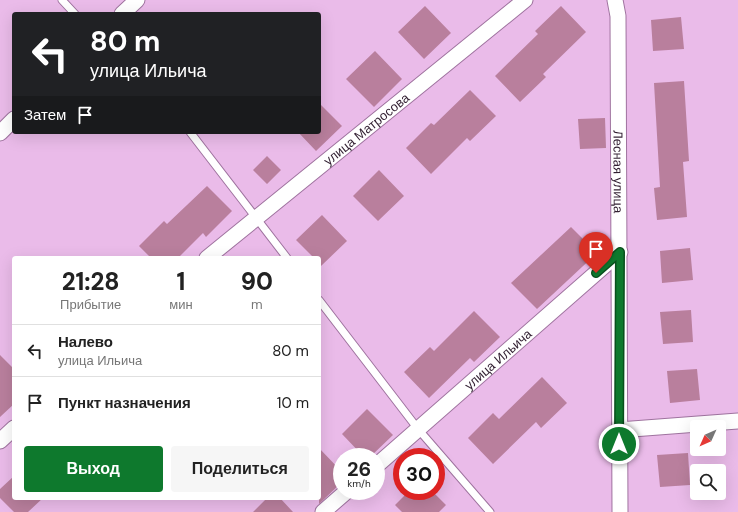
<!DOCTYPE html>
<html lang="ru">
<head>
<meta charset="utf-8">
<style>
  :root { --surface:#fff; --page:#f6f6f6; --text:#222; --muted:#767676; --line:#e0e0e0; --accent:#0e792d }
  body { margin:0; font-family:"DM Sans",sans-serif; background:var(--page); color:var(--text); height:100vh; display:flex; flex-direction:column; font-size:15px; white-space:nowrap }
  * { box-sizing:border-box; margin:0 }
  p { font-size:13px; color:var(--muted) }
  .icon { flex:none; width:22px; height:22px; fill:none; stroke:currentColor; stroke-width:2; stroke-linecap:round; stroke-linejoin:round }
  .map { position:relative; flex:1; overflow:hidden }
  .details { position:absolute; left:12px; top:256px; width:309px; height:244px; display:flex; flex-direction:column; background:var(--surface); border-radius:4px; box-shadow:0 4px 16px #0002 }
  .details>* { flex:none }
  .top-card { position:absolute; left:12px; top:12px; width:309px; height:122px; border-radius:4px; box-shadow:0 4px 16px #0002; background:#202124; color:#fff; overflow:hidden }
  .needle { width:26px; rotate:225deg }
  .fabs { position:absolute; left:690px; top:420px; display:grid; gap:8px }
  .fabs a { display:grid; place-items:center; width:36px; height:36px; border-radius:4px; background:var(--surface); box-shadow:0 4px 16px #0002; font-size:20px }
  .speed { position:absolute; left:333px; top:448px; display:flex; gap:8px; font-size:20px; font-weight:700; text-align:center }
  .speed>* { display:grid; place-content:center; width:52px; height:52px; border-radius:50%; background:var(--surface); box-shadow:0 4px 16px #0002; line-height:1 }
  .speed small { font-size:10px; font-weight:400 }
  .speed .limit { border:6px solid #d22; background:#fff; color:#111 }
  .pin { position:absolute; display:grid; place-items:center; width:34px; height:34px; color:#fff; margin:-41px -17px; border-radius:50% 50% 50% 0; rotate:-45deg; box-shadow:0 0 4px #0007 }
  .pin .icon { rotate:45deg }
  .me { position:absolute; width:44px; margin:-22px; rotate:0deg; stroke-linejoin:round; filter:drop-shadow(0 0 3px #0008) }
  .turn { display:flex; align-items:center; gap:14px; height:84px; padding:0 12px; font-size:18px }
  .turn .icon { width:52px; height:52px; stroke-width:2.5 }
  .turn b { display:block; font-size:28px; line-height:34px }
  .then { display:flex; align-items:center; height:38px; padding:0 12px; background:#0003; gap:8px; font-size:15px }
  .eta { display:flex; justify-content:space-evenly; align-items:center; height:68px; text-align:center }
  .eta b { font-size:24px; font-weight:800; line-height:28px }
  .cta { display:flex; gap:8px; margin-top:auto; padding:8px 12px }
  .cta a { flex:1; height:46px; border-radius:4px; background:var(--accent); color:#fff; font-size:16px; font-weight:800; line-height:46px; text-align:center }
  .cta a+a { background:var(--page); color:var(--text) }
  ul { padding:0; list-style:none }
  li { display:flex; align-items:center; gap:12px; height:52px; padding:0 12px; border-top:1px solid var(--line) }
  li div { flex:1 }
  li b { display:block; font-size:15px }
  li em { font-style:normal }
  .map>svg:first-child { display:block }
  .building { fill:#b97f9d }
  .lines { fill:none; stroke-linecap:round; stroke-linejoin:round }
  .service-casing { stroke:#9f739f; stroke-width:9 }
  .minor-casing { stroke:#9f739f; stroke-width:17 }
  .service { stroke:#fff; stroke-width:7 }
  .minor { stroke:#fff; stroke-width:15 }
  .route-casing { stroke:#094f1d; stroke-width:10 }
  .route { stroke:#0e792d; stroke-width:7 }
  .labels { text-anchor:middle; stroke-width:3.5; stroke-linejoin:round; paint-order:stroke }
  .street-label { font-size:13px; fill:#301e30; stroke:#eabbe9 }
</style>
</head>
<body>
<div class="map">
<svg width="738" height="512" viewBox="0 0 738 512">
  <rect width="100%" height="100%" fill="#eabbe9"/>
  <!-- building -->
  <path class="building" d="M425,6L451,33L424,59L398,32Z
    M561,6L586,32L543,74L546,77L520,102L495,76L538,34L535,31Z
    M681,17L684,49L653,51L651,20Z
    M375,51L402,79L374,107L346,79Z
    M684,81L689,161L683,162L687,217L657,220L654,188L660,187L654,83Z
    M470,90L496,116L470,141L467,138L431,174L406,148L431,123L434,125Z
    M319,103L342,126L316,151L298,132H319Z
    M605,118L606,148L580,149L578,119Z
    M267,156L281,170L267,184L253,170Z
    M379,170L404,196L378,221L353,196Z
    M207,186L232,211L206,237L203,233L178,258H151L139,246L164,221L167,224Z
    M322,215L347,241L321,266L319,264V258H314L296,240Z
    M571,227L597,253L537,309L511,283Z
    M690,248L693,280L662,283L660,251Z
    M691,310L693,342L663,344L660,312Z
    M474,311L500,337L474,362L470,358L429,398L404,372L430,347L434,351Z
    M0,355L14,369V404L0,417Z
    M697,369L700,400L670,403L667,371Z
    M542,377L567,403L541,428L536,422L493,464L468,438L493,413L499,419Z
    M367,409L393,435L370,457H364L342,434Z
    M319,448L342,472V482L319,504Z
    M688,453L690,485L660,487L657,455Z
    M14,476V498H43L28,512H14L0,498V489Z
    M409,491H432L446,505L439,512H402L395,505Z
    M267,498H280L293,512H253Z"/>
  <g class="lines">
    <!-- service casing -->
    <g class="service-casing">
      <path id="service" d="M62,0L75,14
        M190,132L287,258
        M319,300L418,429L490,512"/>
    </g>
    <!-- minor casing -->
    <g class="minor-casing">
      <g id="minor">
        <path id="s1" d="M615,0L618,16L620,512"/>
        <path d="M122,14L137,0"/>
        <path d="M0,133L14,119"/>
        <path id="s2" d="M207,258L525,0"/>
        <path d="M619,430L738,421"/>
        <path d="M0,441L14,428"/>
        <path id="s3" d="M376,466L620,252"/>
        <path d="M323,512L347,491"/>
      </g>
    </g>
    <!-- service -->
    <use href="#service" class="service"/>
    <!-- minor -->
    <use href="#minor" class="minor"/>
  </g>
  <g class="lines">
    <!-- route casing -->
    <g class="route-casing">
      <path id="route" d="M596,273L620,252L619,444"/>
    </g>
    <!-- route -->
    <use href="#route" class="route"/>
  </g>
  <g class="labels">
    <!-- street labels -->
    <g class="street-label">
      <text dy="5" stroke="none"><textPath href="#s2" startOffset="205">улица Матросова</textPath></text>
      <text dy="5" stroke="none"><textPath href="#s1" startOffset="172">Лесная улица</textPath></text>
      <text dy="5" stroke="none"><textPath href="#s3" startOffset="162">улица Ильича</textPath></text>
    </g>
  </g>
</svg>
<div class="fabs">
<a><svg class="needle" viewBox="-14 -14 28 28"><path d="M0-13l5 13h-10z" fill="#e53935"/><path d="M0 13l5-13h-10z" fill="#767676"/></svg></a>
<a><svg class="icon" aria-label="search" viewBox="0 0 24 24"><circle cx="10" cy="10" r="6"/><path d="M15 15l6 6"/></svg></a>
</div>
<div class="speed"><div>26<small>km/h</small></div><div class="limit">30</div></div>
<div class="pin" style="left:596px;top:273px;background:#d93025"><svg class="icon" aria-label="arrive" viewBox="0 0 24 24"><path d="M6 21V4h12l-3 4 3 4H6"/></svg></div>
<svg class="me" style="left:619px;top:444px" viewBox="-20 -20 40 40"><circle r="17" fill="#0e792d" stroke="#fff" stroke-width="3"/><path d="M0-11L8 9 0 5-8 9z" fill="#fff"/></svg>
<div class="top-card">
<div class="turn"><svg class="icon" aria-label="left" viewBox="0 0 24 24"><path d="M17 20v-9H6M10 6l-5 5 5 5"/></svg><div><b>80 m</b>улица Ильича</div></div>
<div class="then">Затем<svg class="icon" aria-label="arrive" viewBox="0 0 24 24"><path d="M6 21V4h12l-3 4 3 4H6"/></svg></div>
</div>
<section class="details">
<div class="eta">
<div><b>21:28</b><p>Прибытие</p></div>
<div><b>1</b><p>мин</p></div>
<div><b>90</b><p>m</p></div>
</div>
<ul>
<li><svg class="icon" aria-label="left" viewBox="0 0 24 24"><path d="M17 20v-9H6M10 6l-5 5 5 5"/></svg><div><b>Налево</b><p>улица Ильича</p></div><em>80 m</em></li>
<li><svg class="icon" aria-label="arrive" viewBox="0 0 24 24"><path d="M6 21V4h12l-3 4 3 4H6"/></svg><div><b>Пункт назначения</b></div><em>10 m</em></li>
</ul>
<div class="cta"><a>Выход</a><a>Поделиться</a></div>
</section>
</div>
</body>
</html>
